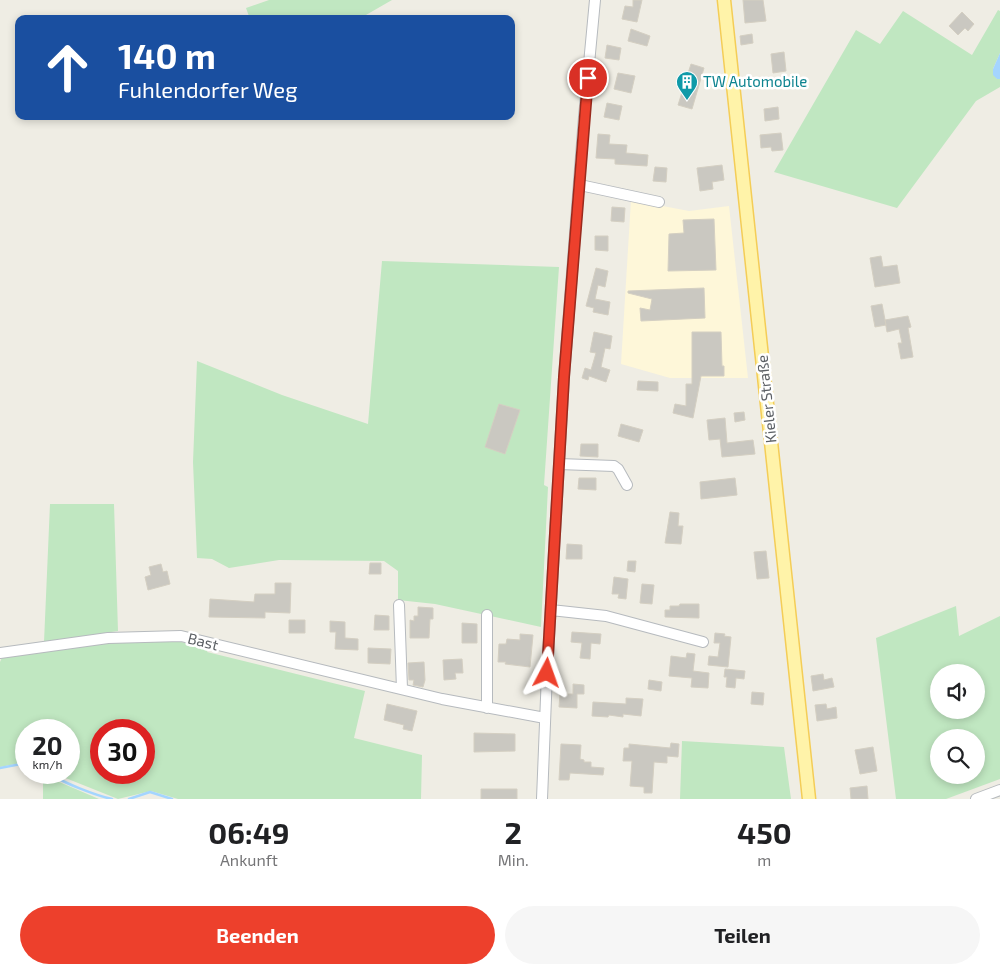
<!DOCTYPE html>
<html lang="de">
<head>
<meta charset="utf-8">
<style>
  :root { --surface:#fff; --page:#f6f6f6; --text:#202124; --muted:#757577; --accent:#ed402c }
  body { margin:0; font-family:"Exo 2",sans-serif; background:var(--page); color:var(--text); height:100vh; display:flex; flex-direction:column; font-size:19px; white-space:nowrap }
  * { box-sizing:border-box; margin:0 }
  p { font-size:16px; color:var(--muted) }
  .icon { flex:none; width:28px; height:28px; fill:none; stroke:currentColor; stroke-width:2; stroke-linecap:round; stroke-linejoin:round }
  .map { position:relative; height:799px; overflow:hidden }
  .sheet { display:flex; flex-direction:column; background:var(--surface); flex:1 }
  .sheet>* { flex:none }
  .guide { position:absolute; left:15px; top:15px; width:500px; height:105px; border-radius:10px; box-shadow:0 2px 8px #0003; background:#1a4fa0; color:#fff; overflow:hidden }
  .tools { position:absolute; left:930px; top:664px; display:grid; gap:10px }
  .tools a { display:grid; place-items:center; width:55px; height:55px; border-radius:50%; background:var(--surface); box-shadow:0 2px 8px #0003; font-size:25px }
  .speed { position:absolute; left:15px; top:719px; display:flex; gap:10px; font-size:25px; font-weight:700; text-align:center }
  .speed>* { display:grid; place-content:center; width:65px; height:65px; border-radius:50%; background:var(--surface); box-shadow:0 2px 8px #0003; line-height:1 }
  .speed small { font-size:12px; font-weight:400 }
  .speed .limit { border:8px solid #d22; background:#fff; color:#111 }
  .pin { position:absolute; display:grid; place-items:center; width:42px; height:42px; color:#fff; margin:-21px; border:2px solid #fff; border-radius:50%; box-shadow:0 1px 5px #0007 }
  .me { position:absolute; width:55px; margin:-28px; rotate:4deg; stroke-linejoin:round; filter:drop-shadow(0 0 4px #0008) }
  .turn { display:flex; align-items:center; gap:18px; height:105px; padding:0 20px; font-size:22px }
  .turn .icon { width:65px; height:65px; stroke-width:2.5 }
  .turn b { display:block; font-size:35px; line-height:42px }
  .eta { display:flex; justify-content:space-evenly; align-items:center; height:85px; text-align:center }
  .eta b { font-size:30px; font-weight:700; line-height:35px }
  .primary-button { display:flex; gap:10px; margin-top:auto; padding:10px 20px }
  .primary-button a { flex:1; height:58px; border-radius:30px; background:var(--accent); color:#fff; font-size:20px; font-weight:700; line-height:58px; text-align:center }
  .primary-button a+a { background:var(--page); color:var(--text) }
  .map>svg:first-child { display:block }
  .commercial { fill:#fef7d9 }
  .green { fill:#c0e7c1; fill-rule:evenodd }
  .water { fill:#a4d5ff }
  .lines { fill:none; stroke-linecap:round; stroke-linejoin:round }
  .stream { stroke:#a4d5ff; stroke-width:2.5 }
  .building { fill:#cac8c1; stroke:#d4cfc2 }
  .minor-casing { stroke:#b6babe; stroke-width:12 }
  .major-casing { stroke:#f4cd57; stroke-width:15 }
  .minor { stroke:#fff; stroke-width:10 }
  .major { stroke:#fff3a9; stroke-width:12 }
  .route-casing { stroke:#9a2a1d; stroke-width:12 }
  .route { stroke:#ed402c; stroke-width:9 }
  .labels { text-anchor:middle; stroke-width:5; stroke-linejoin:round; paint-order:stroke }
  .culture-label { font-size:15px; fill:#0d838f; stroke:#fff; text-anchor:start }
  .street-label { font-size:15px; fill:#5c6065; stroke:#fff }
</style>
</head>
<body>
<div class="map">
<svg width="1000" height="799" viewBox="0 0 1000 799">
  <rect width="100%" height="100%" fill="#efede4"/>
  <!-- commercial -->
  <path class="commercial" d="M631,200L689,211L729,206L748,378H670L621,364Z"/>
  <!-- green -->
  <path class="green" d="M269,0H392L359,19H250L246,8Z
    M998,10L1000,11V53L993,69L997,79H1000V87L976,101L897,208L774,172L856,30L880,44L903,11L972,55Z
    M382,261L559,267L544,485L548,487L541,627L435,604L398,600V571L384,561L279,560L229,568L212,559L197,558L193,462L197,361L282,395L368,424Z
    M50,504H114L118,631L44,642Z
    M956,606L959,636L1000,616V779L946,799H896L876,638ZM939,672H976V710H939ZM939,738H976V775H939Z
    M109,640L181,642L209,648L207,652L365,691L354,738L422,755L421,799H178L151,791L118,799L53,773L69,772V730H26V762L0,767V662L3,655ZM101,730H144V772H101Z
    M682,741L784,747L791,799H680Z
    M43,775L99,799H43Z"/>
  <!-- water -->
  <path class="water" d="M1000,53V79H997L993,75V69Z"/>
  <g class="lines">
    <!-- stream -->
    <path class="stream" d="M0,768L26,763
      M49,772C59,782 98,796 112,799
      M129,799L150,792L172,799"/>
  </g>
  <!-- building -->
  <path class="building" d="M633,0H642L637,22L622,19L625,6L633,7Z
    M743,0H763L766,21L745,23Z
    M962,12L974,24L968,31L965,28L958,35L949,26Z
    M631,29L650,36L647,46L628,41Z
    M752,34L753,43L741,45L740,36Z
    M607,45L621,48L619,60L605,58Z
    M784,52L786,71L773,73L771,54Z
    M691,64L704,68L692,109L678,105Z
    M618,73L635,76L631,93L614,89Z
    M607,103L622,106L619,120L604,117Z
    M778,107L779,119L765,121L764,109Z
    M781,133L783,150L772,151L771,147L761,148L760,135Z
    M598,134L610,135L609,144L627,145L626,153L648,155L647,166L615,164V159L596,158Z
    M722,165L724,180L712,182L713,189L700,191L697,168Z
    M655,167L667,168L666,182L653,181Z
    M612,207L625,208L624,222L611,221Z
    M714,219L716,270L668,271L669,234L684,233L683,220Z
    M595,236H608V251L595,250Z
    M881,256L883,267L897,265L900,283L875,287L870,258Z
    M596,268L608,271L605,287L598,285L595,299L610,302L608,315L593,312L594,308L586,306Z
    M704,288L705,318L641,321L640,308L650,310L652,299L628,293V291Z
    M882,304L886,325L875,327L871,306Z
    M908,316L911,327L908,328L913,357L901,359L898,343H902L899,329L887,332L885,320Z
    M594,332L612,336L610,349L605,348L601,367L610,370L606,382L589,376L588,380L582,378L585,368L591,370L596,353L590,352Z
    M692,332H721L722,366H724V376H701L693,418L673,413L675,404L686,406V384H692Z
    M638,381L658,382V391L637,390Z
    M499,404L520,410L505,454L485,447Z
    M744,412L745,420L735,422L734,413Z
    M725,418L727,443L753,440L755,454L722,457L720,439L709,440L707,420Z
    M621,424L643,430L639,442L618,436Z
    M581,444H598V457L580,456Z
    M579,478H596V490L578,489Z
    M735,478L737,495L701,499L700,482Z
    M670,512L679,513L678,526H683L681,544L665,543Z
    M567,544L582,545V559H566Z
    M766,551L769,578L757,579L754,552Z
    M628,561H636L635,572L627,571Z
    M370,563H381V574H369Z
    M161,564L163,572L167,571L170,584L148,590L145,577L151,575L149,567Z
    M614,577L628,579L626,599L618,598L619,594H612Z
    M275,583H291L290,613L265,612V618L209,617L210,599L254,602L255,594H275Z
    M642,584L654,585L652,604L640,603Z
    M680,604H699V618L665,617V610H670V606H679Z
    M418,607L433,608V619H430L429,638H410V620L414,621V616H418Z
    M375,615L389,616V630H374Z
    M289,620H305V633H289Z
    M330,621L345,622V638L358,639V650L335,649L336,632H330Z
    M462,623L477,624V643H462Z
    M572,632L601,634L600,644L591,643L590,659L580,658L582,643L571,642Z
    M715,633L725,634L724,636L731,637L728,667L708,665L709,656L718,657L720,643H714Z
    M520,634L533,635L530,667L505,664L506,662H498L499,644H506L507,639L520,640Z
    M368,648L391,649L390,664L368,663Z
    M687,653L695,654L693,671L709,673L708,688L691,687L692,678L669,676L671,656L686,658Z
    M462,659L463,673H455L456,679L444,680L443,660Z
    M424,662L425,680L423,687L413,685L414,680H409L408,663Z
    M725,669L745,671L744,679L736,678L735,688L726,687L727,677H724Z
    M823,674L824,680L832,678L834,687L813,691L811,676Z
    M649,680L662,682L661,691L648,689Z
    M573,684L584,685V694H577V708L559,707L560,694H573Z
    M752,692L764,693L763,705L751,704Z
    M626,698L643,699L641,716L623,714V717L609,715L608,717L592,716L593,702L626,704Z
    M387,704L417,711L412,731L403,729L404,725L384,720Z
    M826,704L827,709L836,707L837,718L817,721L815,705Z
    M474,733L515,734V751L474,752Z
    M671,743L679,744L678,757L667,756V763L654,762L652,793H644V787L630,786L632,761H623L624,748H629V744L670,748Z
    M561,744L581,745L580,759L584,760V762H591V767L604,768L603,775L570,773L569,780H559Z
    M873,747L877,771L860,774L855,750Z
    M867,786L868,799H851L850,788Z
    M481,789H517V799H481Z"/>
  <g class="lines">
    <!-- minor casing -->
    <g class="minor-casing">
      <path id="minor" d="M580,185L659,202
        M559,464L614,466L618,469L627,485
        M399,605L402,689
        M551,610L606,616L703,642
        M0,653L108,638L181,636L442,699L545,718
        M487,708V615
        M542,799L547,673L564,377L584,117L595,0
        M976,799L1000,790"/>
    </g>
    <!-- major casing -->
    <g class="major-casing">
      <path id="major" d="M724,0L809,799"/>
    </g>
    <!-- minor -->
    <use href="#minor" class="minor"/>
    <!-- major -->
    <use href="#major" class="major"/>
  </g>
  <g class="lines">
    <!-- route casing -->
    <g class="route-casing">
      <path id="route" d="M547,673L564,377L588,78"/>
    </g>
    <!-- route -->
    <use href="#route" class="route"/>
  </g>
  <!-- icons -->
  <defs>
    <g id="building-pin" transform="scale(1.125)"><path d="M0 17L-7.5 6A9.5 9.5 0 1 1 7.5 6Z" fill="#0f9aa8" stroke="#fff"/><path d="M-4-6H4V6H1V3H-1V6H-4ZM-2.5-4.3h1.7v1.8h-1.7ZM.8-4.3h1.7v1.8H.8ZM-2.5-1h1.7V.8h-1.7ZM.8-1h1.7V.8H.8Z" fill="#fff"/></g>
  </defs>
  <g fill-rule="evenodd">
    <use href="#building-pin" x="687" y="82"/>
  </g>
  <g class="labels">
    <!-- culture labels -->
    <g class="culture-label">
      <text x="703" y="87">TW Automobile</text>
    </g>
    <!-- street labels -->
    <g class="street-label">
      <text transform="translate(767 399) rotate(-96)" y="5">Kieler Straße</text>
      <text transform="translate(203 642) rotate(14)" y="5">Bast</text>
    </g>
  </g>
</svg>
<div class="tools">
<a><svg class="icon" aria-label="sound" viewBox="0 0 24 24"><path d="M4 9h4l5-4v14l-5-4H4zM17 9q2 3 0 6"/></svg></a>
<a><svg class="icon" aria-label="search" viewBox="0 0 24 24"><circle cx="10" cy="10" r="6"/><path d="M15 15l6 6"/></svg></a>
</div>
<div class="speed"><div>20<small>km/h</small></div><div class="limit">30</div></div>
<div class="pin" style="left:588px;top:78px;background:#d93025"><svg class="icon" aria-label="arrive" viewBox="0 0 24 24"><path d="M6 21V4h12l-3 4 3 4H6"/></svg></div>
<svg class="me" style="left:547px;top:673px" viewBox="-20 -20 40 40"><path d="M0-17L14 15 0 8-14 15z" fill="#ed402c" stroke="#fff" stroke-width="4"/></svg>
<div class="guide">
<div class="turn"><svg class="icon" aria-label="ahead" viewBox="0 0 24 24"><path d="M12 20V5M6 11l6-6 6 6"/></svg><div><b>140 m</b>Fuhlendorfer Weg</div></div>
</div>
</div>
<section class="sheet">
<div class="eta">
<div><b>06:49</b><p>Ankunft</p></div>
<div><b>2</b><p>Min.</p></div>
<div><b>450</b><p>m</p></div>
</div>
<div class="primary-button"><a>Beenden</a><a>Teilen</a></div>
</section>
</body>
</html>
